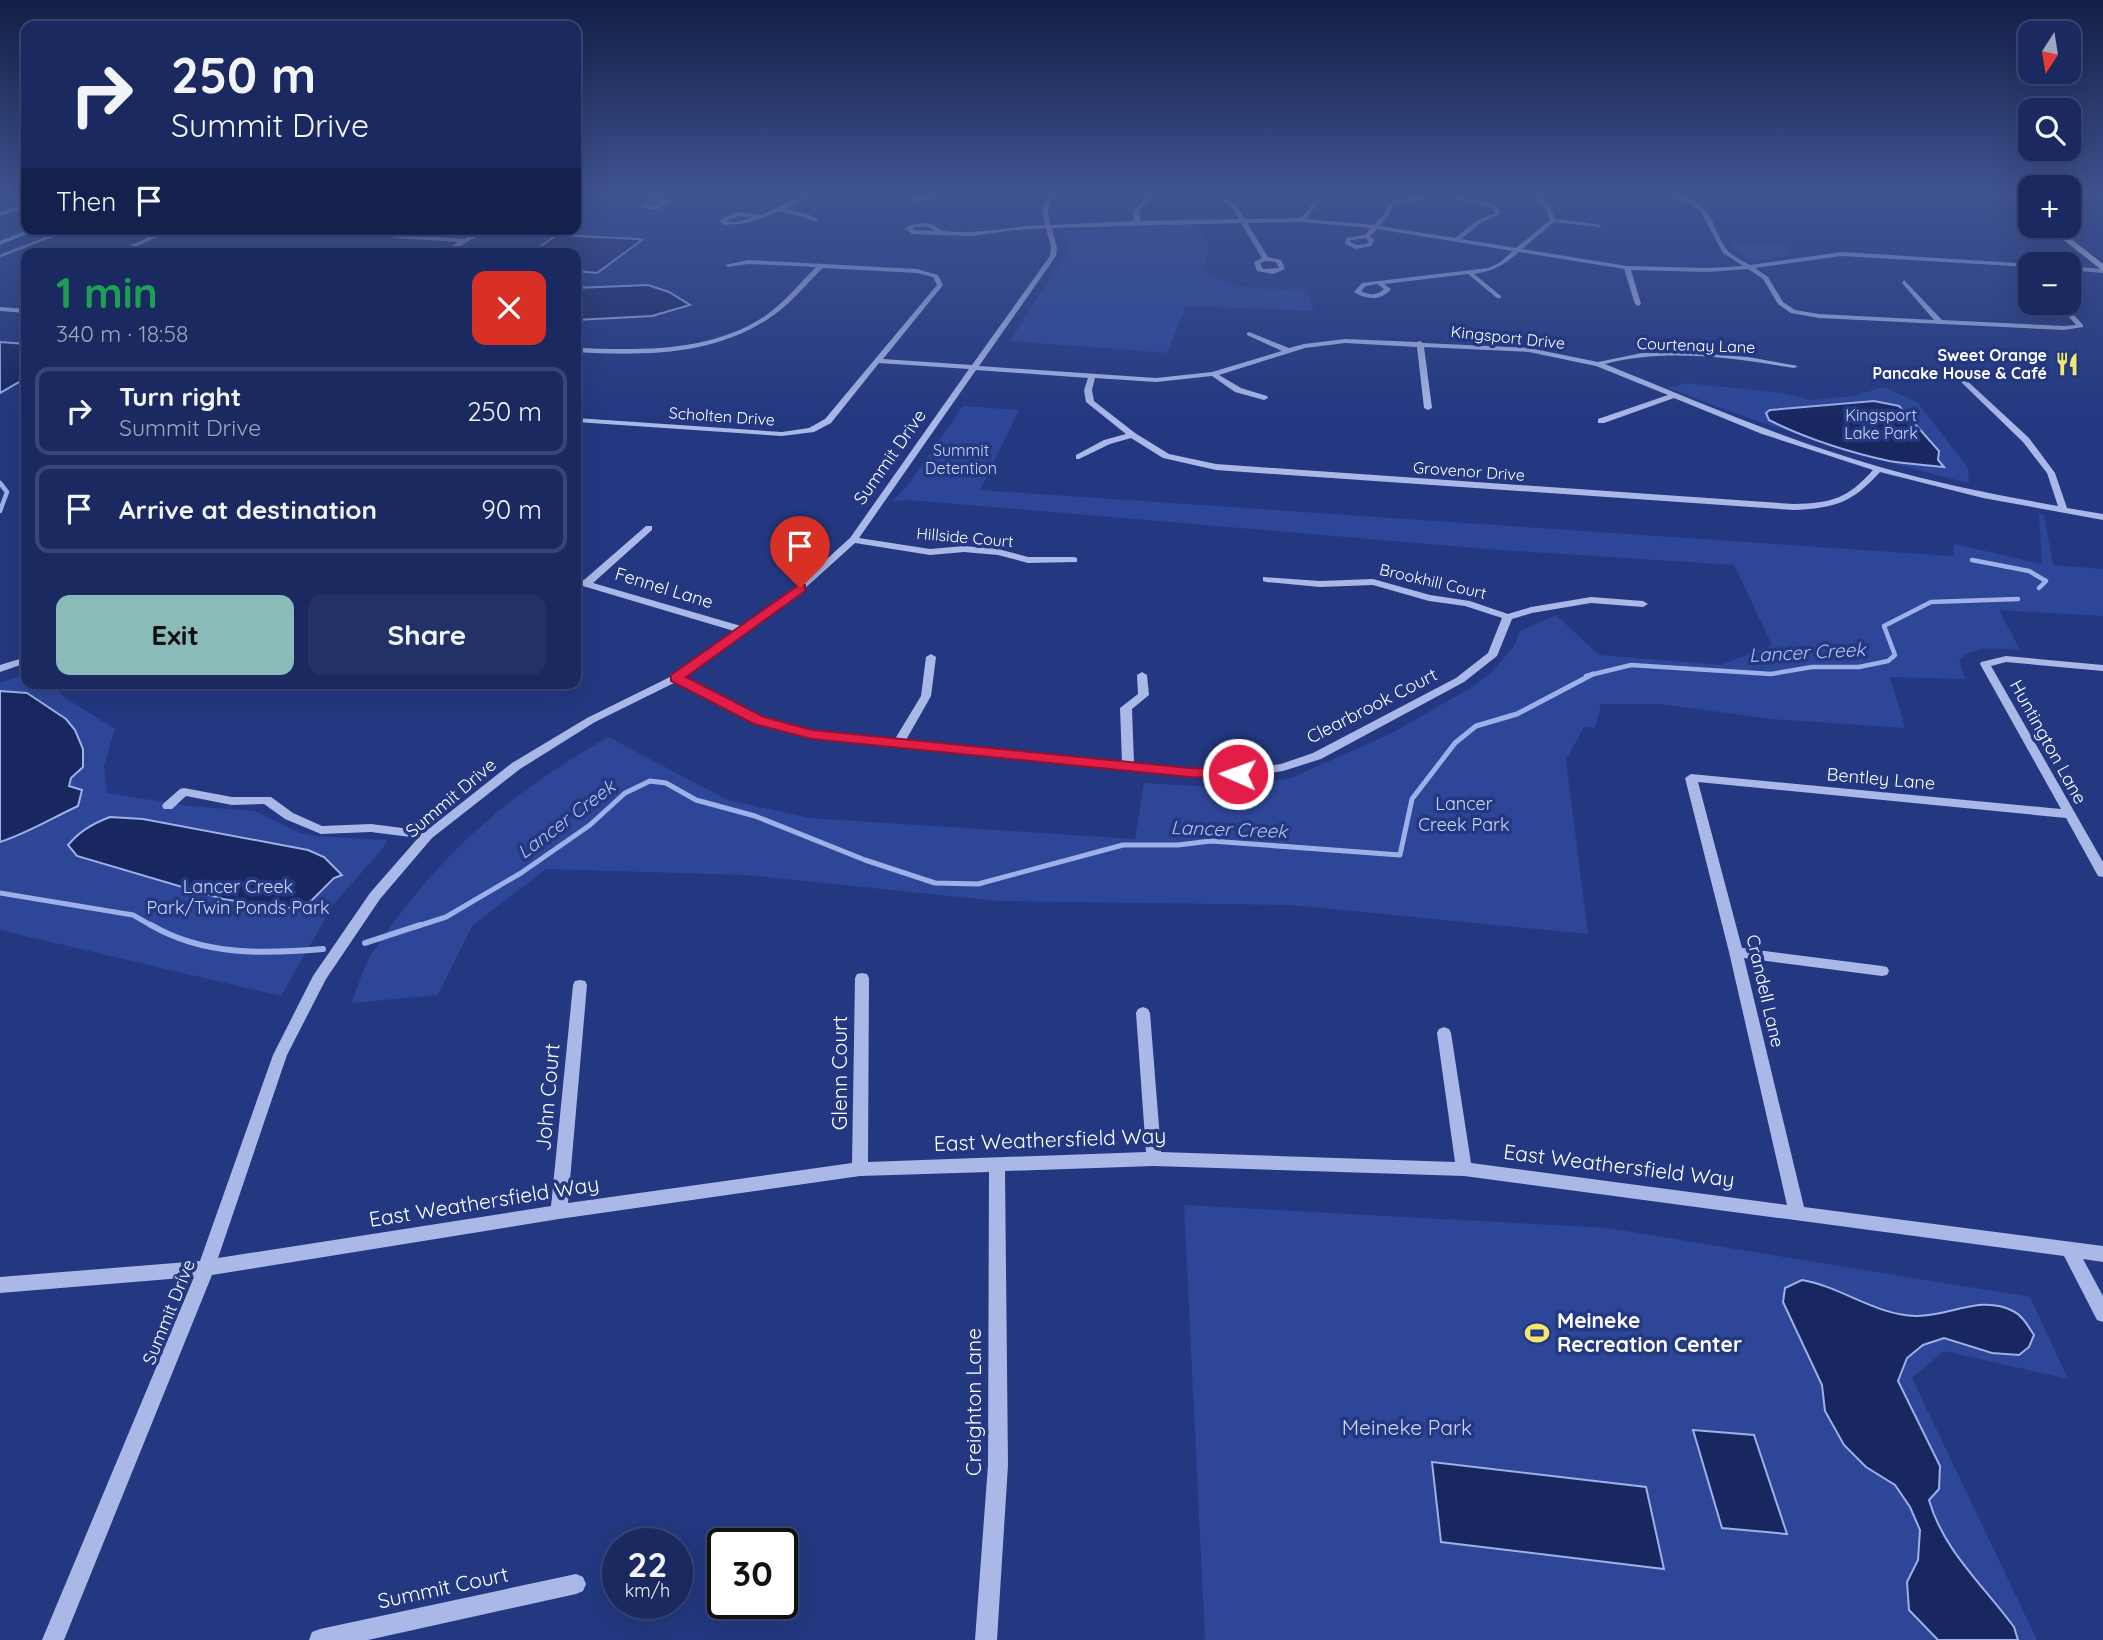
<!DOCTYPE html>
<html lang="en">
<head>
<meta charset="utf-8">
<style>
  :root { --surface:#1a2a60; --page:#233266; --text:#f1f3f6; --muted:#9fa7bd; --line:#384675; --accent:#8bbbb9 }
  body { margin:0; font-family:Quicksand,sans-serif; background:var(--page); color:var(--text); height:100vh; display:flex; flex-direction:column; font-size:26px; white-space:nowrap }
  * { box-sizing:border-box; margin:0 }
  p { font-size:23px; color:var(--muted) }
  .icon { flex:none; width:38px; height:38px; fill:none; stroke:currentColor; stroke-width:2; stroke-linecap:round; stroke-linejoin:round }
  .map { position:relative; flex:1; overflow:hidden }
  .details { position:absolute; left:21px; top:248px; width:560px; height:441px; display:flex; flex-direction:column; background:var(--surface); border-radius:14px; box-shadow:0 7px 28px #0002,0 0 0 2px var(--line) }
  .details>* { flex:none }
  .guide { position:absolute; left:21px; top:21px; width:560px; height:214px; border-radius:14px; box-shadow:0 7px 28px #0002,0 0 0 2px var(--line); background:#1a2a60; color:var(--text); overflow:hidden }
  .needle { width:46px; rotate:192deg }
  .buttons { position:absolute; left:2018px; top:21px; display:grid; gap:14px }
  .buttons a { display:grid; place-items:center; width:63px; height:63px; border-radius:14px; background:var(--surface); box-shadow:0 7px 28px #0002,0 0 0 2px var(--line); font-size:35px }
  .speed { position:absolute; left:602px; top:1528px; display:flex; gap:14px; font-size:35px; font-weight:700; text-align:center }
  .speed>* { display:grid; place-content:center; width:91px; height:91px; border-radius:50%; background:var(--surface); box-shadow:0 7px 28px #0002,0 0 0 2px var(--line); line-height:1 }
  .speed small { font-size:18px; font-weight:400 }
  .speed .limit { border:4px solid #111; border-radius:10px; background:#fff; color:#111 }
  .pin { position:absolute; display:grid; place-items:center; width:60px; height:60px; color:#fff; margin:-72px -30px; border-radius:50% 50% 50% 0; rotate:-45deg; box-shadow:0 0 7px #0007 }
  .pin .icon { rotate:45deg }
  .me { position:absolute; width:77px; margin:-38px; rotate:272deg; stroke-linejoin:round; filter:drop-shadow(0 0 5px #0008) }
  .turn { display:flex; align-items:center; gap:24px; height:147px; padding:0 35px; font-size:32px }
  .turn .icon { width:91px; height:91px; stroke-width:2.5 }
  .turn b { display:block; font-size:49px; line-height:60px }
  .then { display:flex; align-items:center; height:66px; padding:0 35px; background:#0003; gap:14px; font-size:26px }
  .round { display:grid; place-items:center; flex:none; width:74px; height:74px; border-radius:14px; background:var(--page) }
  .head { display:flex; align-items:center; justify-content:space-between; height:119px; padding:0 35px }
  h1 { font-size:42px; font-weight:800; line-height:52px; color:#1e9e55 }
  .cta { display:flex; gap:14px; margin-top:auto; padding:14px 35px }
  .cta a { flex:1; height:80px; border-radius:14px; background:var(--accent); color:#111; font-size:28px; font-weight:800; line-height:80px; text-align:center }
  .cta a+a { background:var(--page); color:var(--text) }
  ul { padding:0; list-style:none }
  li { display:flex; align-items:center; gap:21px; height:88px; margin:0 14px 10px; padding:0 21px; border:4px solid var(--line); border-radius:14px }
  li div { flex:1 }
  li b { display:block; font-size:26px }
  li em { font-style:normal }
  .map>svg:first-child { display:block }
  .green { fill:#2d4698 }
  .water { fill:#182760; stroke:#9db0e8; stroke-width:2 }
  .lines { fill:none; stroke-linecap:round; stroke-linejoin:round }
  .stream-far3 { stroke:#9db0e8; stroke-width:2.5 }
  .stream-far2 { stroke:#9db0e8; stroke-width:4.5 }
  .stream-far1 { stroke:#9db0e8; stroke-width:5 }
  .stream { stroke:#9db0e8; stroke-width:6 }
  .minor { fill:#a9b8e7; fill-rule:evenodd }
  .major { fill:#eaeefd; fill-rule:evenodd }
  .route { fill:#e11d48; stroke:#92132f; stroke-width:2 }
  .labels { text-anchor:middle; stroke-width:7; stroke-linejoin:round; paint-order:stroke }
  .far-street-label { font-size:16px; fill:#fff; stroke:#233880 }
  .far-poi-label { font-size:16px; font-weight:bold; fill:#fff; stroke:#233880; text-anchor:end }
  .far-park-label { font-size:16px; fill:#ccd6f5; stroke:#233880 }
  .street-label { font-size:18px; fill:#fff; stroke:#233880 }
  .park-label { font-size:18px; fill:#ccd6f5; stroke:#233880 }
  .water-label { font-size:19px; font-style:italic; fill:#b4c2ef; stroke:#233880 }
  .near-street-label { font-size:21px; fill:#fff; stroke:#233880 }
  .near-poi-label { font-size:21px; font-weight:bold; fill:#fff; stroke:#233880; text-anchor:start }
  .near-park-label { font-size:21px; fill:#ccd6f5; stroke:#233880 }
</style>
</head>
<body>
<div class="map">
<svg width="2103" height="1640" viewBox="0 0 2103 1640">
  <rect width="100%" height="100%" fill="#233880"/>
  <!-- green -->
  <path class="green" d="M1198,225L1208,246L1204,271C1234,292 1270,289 1306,289L1314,311L1186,306L1167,353L1010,341L1069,250L1064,231Z
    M1731,243L1786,246L1793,254L1751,262L1741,256Z
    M1687,383L1781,393L1812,400L1853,396L1884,387L1918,403L1968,468L1969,483C1866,458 1767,427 1669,388Z
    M963,406L1019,410L980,490L1953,556L1954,544L2042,564L2039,514L2044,515L2053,565L2103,569V616L1999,610L2020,650C1999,649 1975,644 1959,660L1965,679L1890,677L1905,728L1770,719L1660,704H1601L1595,728L1584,727L1566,760L1588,934L1291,905L999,901L746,875L546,869L472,926L438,995L352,1003C357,989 361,975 367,962C378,942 393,923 407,905C465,831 528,783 608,737L728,800L810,818L1135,839L1144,783L1229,788L1291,778L1390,734L1472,687L1491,673L1514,646L1520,631L1556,615L1599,655L1721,665L1772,645L1734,565L1499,550L909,500L893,501L908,485Z
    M26,674V684H52L64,697L115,729L104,766L107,793L189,806L255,811L298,832L316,836L387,840L384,847L333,905L281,996L0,930V683Z
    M1184,1205L1607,1228L2030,1297L2068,1379L1944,1351L1912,1378L2037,1640H1205Z"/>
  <!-- water -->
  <path class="water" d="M557,235L638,239L642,240L597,273L576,271V254H529Z
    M648,285L669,292L690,305L652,316L576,320V288Z
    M0,342L26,344V378L0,393Z
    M1874,401L1899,406L1939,451L1938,460L1944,467C1926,465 1907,464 1889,461C1848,452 1805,438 1769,420L1766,413L1770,410Z
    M0,691L27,693L66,719L75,730L83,749V767L71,778L69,786L82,790L78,806C52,818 28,833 0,842Z
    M110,817L143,819L308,850L324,857L342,875L334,878L311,901L298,908L276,907L223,899L77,856L68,845C80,831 92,824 110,817Z
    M1802,1280C1842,1287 1875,1315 1916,1316C1949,1317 1980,1294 2013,1311C2022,1315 2028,1326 2034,1335L2029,1347L2019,1355L1992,1353L1944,1338L1923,1345L1907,1358L1898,1381L1940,1466L1939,1489L1929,1500C1943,1550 1984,1586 2014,1627L2018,1640H1938L1909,1610L1907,1582L1918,1560L1920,1530L1910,1507L1895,1485L1866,1467L1844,1445L1825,1411L1822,1385L1783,1302L1785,1288Z
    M1693,1430L1754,1435L1787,1534L1722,1528Z
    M1432,1462L1646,1487L1664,1569L1441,1542Z"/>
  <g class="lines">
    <!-- stream-far3 -->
    <path class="stream-far3" d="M0,256L70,229"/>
    <!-- stream-far2 -->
    <path class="stream-far2" d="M0,483L7,492L0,511
      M1972,560L2029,571L2046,581L2039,588
      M1586,676L1631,665L1771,674L1812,667H1859L1888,661L1895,655L1884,626L1931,602L2018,599"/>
    <!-- stream-far1 -->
    <path class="stream-far1" d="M0,893L133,915L154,927
      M415,927L446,917L521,873L590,825L625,793L650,781L666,783L696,800L755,816L865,860L935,883L978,884L1123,845H1178L1211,841L1400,855L1412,799L1455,743L1476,726L1517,714L1593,674"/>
    <!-- stream -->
    <path class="stream" d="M151,925C204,956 264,954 323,949
      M365,943L420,925"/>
    <!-- minor -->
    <path class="minor" d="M661,192H668L658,198L670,201V203L656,210L638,206ZM654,201L663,203L655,206L646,205Z
      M809,192H816L786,209L810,215L818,220V222L781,211L747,223L724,225L719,220L738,212L761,215ZM739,216L754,217L736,222L726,221Z
      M908,192H914L916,198L931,197V192H937V198L914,202Z
      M1025,192H1055L1048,210L1050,225L1134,221L1133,211L1152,192H1158L1139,211L1140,221L1239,219L1234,210L1213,192H1219L1238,208L1245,219L1301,218L1317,198L1318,194L1316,192H1322L1324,194L1322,198L1306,219L1374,225L1384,214L1390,202C1426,193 1459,194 1495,205L1501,214L1482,222L1461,239L1516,248L1550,220L1546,208L1526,192C1540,192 1551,207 1555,219L1602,225L1599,227L1554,222L1522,249L1627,266L1708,268L1743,266L1723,253L1701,212L1689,203L1669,197L1638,192C1660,192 1691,192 1706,211C1715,222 1718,239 1727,250C1732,256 1743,261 1750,265L1842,252L2032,264L2030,267L1842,256L1755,268L1768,277L1783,302L1795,310L1819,314L1934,320L1902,283L1904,280L1942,320L2064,326L2076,325L2057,303H2063L2083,325V327L2064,330L1819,318L1791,313L1778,304L1763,279L1748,269L1708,272L1631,270L1641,304L1638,306L1635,304L1624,269L1519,252C1504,265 1494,271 1474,274L1501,296V298H1497L1468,274L1384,284L1391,289C1382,301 1366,300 1354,292L1362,283L1488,268L1499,263L1513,251L1377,229L1370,236L1374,240L1371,246L1356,249L1345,244L1346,238L1365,235L1371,228L1303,222L1247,223L1268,257L1281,260L1285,269L1273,274L1257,271L1254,262L1262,258L1241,223L1052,228L1057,247L1056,256L979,366L1156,378L1212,372L1282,351L1247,335V333L1249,332L1289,348L1304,344L1345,339L1417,342L1420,341L1423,343L1529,348L1598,362L1642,353H1694L1748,357L1798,366L1794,368C1733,358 1666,348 1605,364C1696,401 1786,440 1880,467C1939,484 1998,495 2058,506L2047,473L2023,442L1960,381L1959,379L1963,377L2029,438L2055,473L2067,508L2103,514V520L1983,498L1880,472C1852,503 1835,508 1794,510L1216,470L1163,458L1131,438L1110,444L1079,459H1076V455L1104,440L1126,434L1086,402L1084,390L1088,378L976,370L859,538L930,549L964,546L998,549L1028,557H1074L1077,558V562L1028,563L998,555L964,552L930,555L855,543L803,590L683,678L763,718L812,731L895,739L921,696L926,657L931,654L936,657L931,696L906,740L1122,762L1120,708L1138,694L1137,675L1142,672L1147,675L1149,695L1132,709L1134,763L1189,768L1238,770L1281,764L1313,753L1456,678L1488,653L1502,618L1465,606L1429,601L1373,585L1320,587L1266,582L1263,581V577L1320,581L1373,579L1430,595L1470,601L1508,614L1531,607L1591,597L1643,601L1648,604L1643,607L1591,603L1532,613L1512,619L1497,656L1464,682L1321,759L1283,771L1238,778L1189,776L812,737L755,722L676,682L595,722L520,769L432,838L380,899L326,979L287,1055L218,1258L551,1206L573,985L575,981L580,980L585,981L587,985L568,1203L852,1163L855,978L857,974L862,973L867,974L869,978L868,1162L1146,1152L1136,1013L1138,1009L1143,1007L1148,1009L1150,1013L1161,1152L1455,1162L1437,1033L1439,1029L1444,1027L1449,1029L1451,1033L1471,1163L1787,1205L1729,952L1685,778L1691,774L2061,809L1980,664L1981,662L2006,656L2103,665V671L2006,662L1991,666L2103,862V877L2098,876L2066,818L1698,782L1742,948L1882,966L1887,967L1889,971L1887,975L1882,976L1744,958L1804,1207L2103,1246V1262L2083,1259L2103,1296V1322L2097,1320L2064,1256L1464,1176L1154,1166L1005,1171L1008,1465L997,1640H975L988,1465L989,1172L860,1176L559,1219L212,1275L64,1640H42L194,1277L0,1293V1277L200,1261L273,1055L313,976L370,893L418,838L371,832L321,834L285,819L264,804L232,805L186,796L172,809H164L162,806L164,803L180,789L184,788L232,797H271L293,813L322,826L371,824L426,831L512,763L587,718L672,676L734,631L576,584V578L584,580L646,526H652V530L593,583L741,626L797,586L850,538L969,369L879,363L831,423L814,432L782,436L576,422V418L782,432L809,428L825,419L937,285L933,277L917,273L823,268C805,285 789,306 768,319C712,356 641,356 576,352V348C639,350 709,353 765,316C784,303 799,284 816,267L748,264L728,267L725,265L748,260L917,269L938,275L943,285L883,359L972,365L1050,256L1051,247L1046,228L1014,230L972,236L912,234L905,228C914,223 927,221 937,227C943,231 938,230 946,231C975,235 1014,226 1045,225L1042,210L1048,195ZM1430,198C1451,198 1471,201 1491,207L1495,213L1478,220L1455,238L1379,226L1389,215L1394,204ZM916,227H928L935,231L914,230L912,228ZM1366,238L1368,240L1367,244L1357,245L1350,242L1351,240ZM1266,261L1276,262L1279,268L1263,269L1260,263ZM1377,284L1384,289C1377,296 1369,295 1361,291L1366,286ZM1345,343L1417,347L1424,408L1428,410L1432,408L1424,347L1529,352L1596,366L1668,395L1598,419V423H1604L1674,398L1762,434L1873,470C1847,499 1832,503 1794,504L1216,464L1169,454L1135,433L1094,401L1092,390L1095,378L1156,382L1212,376L1235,392L1264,400L1268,398L1267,396L1241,388L1219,375L1305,348Z
      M26,203V207L0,216V212Z
      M30,229H39L0,245V241Z
      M167,229H175L120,254H111Z
      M292,229H304L283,235L280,233Z
      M359,229H371L395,234L464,239L481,229H489L447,254H439L458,242L395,238Z
      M2068,266L2103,269V273L2068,270Z
      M0,307L26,309V313L0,311Z
      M26,657V663L0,672V665Z
      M576,1574L583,1577L586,1584L583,1591L576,1594L368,1640H309L312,1632L320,1629Z"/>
    <!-- major -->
    <path class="major" d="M2004,192H2013L2030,206V212Z
      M2046,226H2055L2103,264V271Z"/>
  </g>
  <!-- sky -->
  <linearGradient id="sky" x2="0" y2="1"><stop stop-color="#131f46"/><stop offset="0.46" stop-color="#3f5391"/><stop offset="1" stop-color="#3f5391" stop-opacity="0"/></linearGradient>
  <rect width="2103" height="421" fill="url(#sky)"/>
  <!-- route -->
  <path class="route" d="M800,584L805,585V591L686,677L764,717L812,730L1189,768L1238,769L1246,774L1238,778L1189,777L812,739L754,724L671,681V675Z"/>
  <!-- icons -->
  <defs>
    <g id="restaurant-bare" transform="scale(1.89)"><path d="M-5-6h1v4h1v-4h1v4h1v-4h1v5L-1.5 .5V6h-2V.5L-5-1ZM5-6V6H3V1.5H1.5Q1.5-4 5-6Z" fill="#f2e86b" stroke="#233880" stroke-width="2.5" paint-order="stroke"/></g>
    <g id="stadium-bare" transform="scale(1.89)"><path d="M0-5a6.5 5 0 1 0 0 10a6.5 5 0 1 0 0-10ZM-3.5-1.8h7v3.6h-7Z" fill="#f2e86b" stroke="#233880" stroke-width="2.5" paint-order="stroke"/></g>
  </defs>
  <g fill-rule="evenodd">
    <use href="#restaurant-bare" x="2067" y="364"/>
    <use href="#stadium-bare" x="1537" y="1333"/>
  </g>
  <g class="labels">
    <!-- far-street labels -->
    <g class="far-street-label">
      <text transform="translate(1508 337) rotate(6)" y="6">Kingsport Drive</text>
      <text transform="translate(1696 345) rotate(2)" y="6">Courtenay Lane</text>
      <text transform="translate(722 416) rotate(4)" y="6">Scholten Drive</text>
      <text transform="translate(1469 471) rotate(4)" y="6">Grovenor Drive</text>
      <text transform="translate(965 537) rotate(5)" y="6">Hillside Court</text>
      <text transform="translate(1433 581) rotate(13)" y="6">Brookhill Court</text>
    </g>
    <!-- far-poi labels -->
    <g class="far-poi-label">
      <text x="2047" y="361">Sweet Orange<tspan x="2047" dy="18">Pancake House &amp; Café</tspan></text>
    </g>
    <!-- far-park labels -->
    <g class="far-park-label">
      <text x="1881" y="421">Kingsport<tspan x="1881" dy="18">Lake Park</tspan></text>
      <text x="961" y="456">Summit<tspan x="961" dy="18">Detention</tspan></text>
    </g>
    <!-- street labels -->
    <g class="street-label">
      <text transform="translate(890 457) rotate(-55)" y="6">Summit Drive</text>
      <text transform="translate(664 588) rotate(17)" y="6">Fennel Lane</text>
      <text transform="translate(1372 706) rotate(-27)" y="6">Clearbrook Court</text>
      <text transform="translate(2048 742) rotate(61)" y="6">Huntington Lane</text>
      <text transform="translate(1881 779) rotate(5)" y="6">Bentley Lane</text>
      <text transform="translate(451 798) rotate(-40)" y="6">Summit Drive</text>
      <text transform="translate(1765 991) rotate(77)" y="6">Crandell Lane</text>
      <text transform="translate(169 1312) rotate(-68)" y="6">Summit Drive</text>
    </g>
    <!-- park labels -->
    <g class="park-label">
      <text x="1464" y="810">Lancer<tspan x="1464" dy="21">Creek Park</tspan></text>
      <text x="238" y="893">Lancer Creek<tspan x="238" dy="21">Park/Twin Ponds Park</tspan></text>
    </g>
    <!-- water labels -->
    <g class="water-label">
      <text transform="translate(1807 652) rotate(-3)" y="7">Lancer Creek</text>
      <text transform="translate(566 819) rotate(-37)" y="7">Lancer Creek</text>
      <text transform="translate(1229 829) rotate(2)" y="7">Lancer Creek</text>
    </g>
    <!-- near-street labels -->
    <g class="near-street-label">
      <text transform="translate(840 1073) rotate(-90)" y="7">Glenn Court</text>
      <text transform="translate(548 1097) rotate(-85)" y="7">John Court</text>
      <text transform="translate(1050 1140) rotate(-2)" y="7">East Weathersfield Way</text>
      <text transform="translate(1619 1166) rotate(7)" y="7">East Weathersfield Way</text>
      <text transform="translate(484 1202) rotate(-9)" y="7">East Weathersfield Way</text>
      <text transform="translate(974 1402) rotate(-90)" y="7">Creighton Lane</text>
      <text transform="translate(443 1588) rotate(-12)" y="7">Summit Court</text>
    </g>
    <!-- near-poi labels -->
    <g class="near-poi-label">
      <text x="1557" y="1328">Meineke<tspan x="1557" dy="24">Recreation Center</tspan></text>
    </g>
    <!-- near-park labels -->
    <g class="near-park-label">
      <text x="1407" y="1435">Meineke Park</text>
    </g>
  </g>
</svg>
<div class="buttons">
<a><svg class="needle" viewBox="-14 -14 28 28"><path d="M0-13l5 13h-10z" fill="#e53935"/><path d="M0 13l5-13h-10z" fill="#9fa7bd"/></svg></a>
<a><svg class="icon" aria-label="search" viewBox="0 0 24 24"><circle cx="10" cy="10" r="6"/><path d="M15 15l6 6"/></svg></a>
<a>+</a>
<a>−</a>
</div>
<div class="speed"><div>22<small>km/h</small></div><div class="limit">30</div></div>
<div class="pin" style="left:800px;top:588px;background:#d93025"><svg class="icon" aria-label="arrive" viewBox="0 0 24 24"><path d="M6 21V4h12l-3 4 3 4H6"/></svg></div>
<svg class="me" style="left:1238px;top:774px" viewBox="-20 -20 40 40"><circle r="17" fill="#e11d48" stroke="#fff" stroke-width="3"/><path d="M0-11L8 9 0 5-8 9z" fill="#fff"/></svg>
<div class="guide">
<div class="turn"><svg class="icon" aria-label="right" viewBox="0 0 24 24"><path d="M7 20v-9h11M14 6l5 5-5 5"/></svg><div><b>250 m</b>Summit Drive</div></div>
<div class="then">Then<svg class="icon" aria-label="arrive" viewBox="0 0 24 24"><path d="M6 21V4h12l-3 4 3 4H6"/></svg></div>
</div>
<section class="details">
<div class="head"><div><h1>1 min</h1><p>340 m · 18:58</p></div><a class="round" style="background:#d93025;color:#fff"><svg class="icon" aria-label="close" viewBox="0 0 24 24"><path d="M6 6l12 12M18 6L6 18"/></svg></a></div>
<ul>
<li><svg class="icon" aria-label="right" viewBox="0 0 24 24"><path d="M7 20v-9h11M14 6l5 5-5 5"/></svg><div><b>Turn right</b><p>Summit Drive</p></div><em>250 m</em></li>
<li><svg class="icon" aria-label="arrive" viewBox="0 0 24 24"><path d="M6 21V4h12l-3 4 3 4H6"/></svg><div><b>Arrive at destination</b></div><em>90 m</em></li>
</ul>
<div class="cta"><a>Exit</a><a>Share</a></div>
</section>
</div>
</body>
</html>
